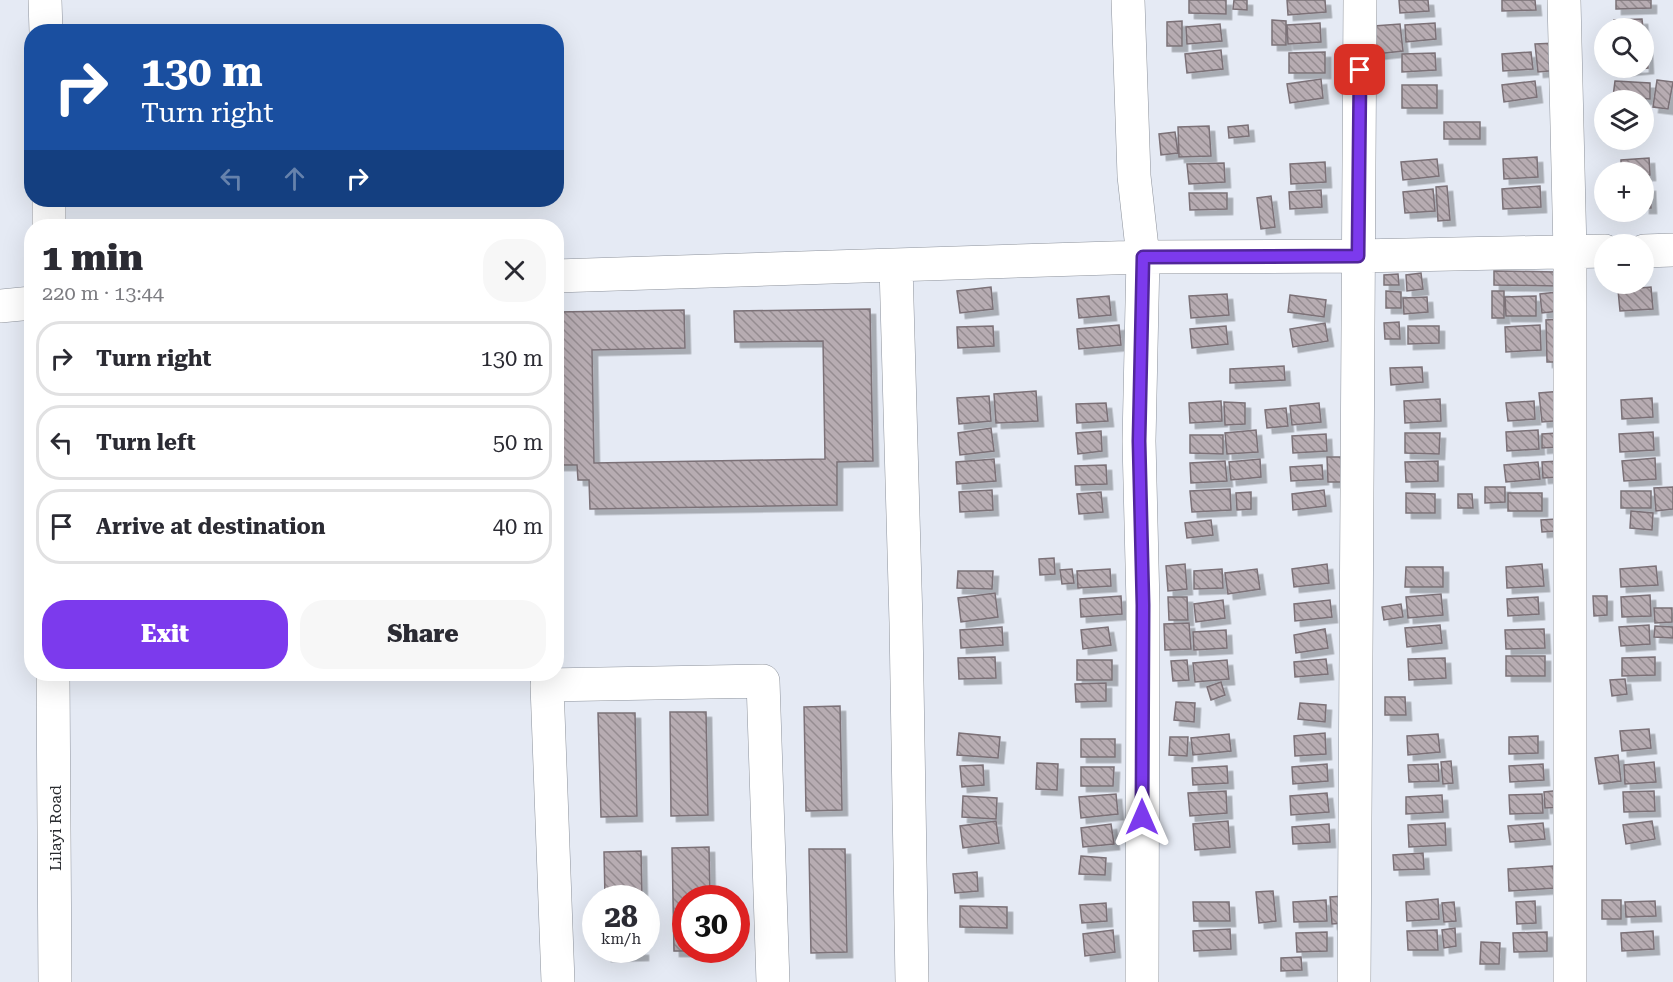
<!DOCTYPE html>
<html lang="en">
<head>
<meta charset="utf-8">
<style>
  :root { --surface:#fff; --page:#f7f7f7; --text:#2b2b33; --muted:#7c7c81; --line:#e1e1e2; --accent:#7c3aed }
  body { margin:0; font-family:"Roboto Serif",serif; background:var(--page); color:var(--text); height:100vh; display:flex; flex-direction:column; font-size:22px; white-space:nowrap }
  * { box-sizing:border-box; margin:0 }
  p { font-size:20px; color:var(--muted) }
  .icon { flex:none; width:33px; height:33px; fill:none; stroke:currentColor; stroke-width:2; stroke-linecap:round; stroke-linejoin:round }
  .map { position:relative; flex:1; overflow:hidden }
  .details { position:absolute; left:24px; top:219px; width:540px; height:462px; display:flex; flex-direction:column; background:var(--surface); border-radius:24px; box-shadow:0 6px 24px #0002 }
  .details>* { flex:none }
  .top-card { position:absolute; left:24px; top:24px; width:540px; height:183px; border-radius:24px; box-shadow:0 6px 24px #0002; background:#1a4fa0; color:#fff; overflow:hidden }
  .tools { position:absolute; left:1594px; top:18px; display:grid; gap:12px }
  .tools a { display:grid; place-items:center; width:60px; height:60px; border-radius:50%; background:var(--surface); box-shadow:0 6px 24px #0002; font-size:30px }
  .speed { position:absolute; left:582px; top:885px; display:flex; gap:12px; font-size:30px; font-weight:700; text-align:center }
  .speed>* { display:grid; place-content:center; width:78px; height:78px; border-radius:50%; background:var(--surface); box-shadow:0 6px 24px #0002; line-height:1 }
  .speed small { font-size:15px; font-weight:400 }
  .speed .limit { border:9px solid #d22; background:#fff; color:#111 }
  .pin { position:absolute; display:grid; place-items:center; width:51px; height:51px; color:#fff; margin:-26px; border-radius:12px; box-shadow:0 3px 9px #0006 }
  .me { position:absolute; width:66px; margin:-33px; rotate:0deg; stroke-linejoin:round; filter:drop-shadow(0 0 4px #0008) }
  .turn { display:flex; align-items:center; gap:21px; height:126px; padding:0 18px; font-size:27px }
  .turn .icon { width:78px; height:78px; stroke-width:2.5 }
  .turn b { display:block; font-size:42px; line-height:51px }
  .lanes { display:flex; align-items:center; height:57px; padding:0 18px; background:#0003; justify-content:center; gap:30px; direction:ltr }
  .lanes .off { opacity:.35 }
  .round { display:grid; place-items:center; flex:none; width:63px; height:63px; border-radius:24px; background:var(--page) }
  .overview { display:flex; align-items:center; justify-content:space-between; height:102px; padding:0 18px }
  h1 { font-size:36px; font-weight:800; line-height:45px }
  .cta { display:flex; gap:12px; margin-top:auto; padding:12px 18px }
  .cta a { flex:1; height:69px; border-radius:24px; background:var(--accent); color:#fff; font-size:24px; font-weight:800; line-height:69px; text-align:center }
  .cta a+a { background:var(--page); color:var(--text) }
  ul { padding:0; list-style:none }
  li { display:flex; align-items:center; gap:18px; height:75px; margin:0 12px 9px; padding:0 6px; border:3px solid var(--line); border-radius:24px }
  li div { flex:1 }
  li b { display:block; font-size:22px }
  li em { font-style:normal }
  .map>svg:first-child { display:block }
  .building { fill:url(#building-back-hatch); stroke:#7b7177; stroke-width:1.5; filter:url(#shadow) }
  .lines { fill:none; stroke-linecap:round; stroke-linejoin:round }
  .minor-casing { stroke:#8e939c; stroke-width:34 }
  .minor { stroke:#fff; stroke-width:33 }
  .route-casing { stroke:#51269a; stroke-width:15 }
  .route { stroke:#7c3aed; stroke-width:10 }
  .labels { text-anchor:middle; stroke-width:4.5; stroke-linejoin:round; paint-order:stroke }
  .street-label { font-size:16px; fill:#292b2f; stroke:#fff }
</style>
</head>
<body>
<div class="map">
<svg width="1673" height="982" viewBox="0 0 1673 982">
  <defs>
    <pattern id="building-back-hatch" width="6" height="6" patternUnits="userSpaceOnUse" patternTransform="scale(1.5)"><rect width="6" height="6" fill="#b7acb2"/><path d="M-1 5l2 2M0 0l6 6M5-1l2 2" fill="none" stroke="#958c91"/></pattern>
    <filter id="shadow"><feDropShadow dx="5.5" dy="5.5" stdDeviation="0" flood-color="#0004"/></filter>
  </defs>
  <rect width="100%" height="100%" fill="#e5eaf4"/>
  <!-- building -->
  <path class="building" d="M1189,0H1226V14L1189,13Z
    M1234,0H1247V10L1233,9Z
    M1287,0H1325L1326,12L1288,15Z
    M1399,0H1428L1429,11L1400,13Z
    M1502,0H1535L1536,10L1502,11Z
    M1616,0H1651V8L1616,9Z
    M1642,19L1643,28H1614V20Z
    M1272,20L1286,21V45H1272Z
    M1182,21V46H1167V22Z
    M1320,23L1321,42L1288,44L1287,25Z
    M1435,23L1436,39L1406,42L1405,25Z
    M1220,24L1222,41L1187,44L1186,27Z
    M1400,24L1403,51L1376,54L1374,26Z
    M1557,43L1560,70L1538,72L1535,44Z
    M1644,48H1647L1648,68L1617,71V68H1644Z
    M1221,50L1223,69L1187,73L1185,54Z
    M1325,52V73H1289V53Z
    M1531,52L1533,69L1503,71L1502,54Z
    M1435,53L1436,70L1402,72V54Z
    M1321,79L1323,98L1290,103L1287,84Z
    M1657,80L1673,82L1668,109L1653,107Z
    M1535,81L1537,97L1504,102L1502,85Z
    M1615,81L1650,83V99L1613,97Z
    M1402,85H1437V108H1402Z
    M1444,122H1480V139H1444Z
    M1248,125L1249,136L1229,138L1228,127Z
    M1209,126L1211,156L1179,157L1178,127Z
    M1175,132L1178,153L1161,155L1159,134Z
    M1537,157L1538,177L1504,179L1503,159Z
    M1649,158L1650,175H1644V172H1621V160Z
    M1437,159L1439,176L1403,180L1401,162Z
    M1325,162L1326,182L1291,184L1290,164Z
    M1224,163L1225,182L1189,184L1187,164Z
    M1447,186L1450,220L1438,221L1436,187Z
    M1540,186L1541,207L1503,209L1502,189Z
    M1650,186L1651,208H1644V187Z
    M1433,189L1435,211L1405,213L1403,192Z
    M1321,190L1322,207L1290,209L1289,192Z
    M1189,193H1227V209L1190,210Z
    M1271,196L1275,227L1261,229L1257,198Z
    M1494,271L1558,272V286L1494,285Z
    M1421,273L1423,289L1407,291L1406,275Z
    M1398,274L1399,285H1384V275Z
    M991,287L993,309L960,313L957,291Z
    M1651,287L1653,309L1620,311L1618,290Z
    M1386,291L1401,292V308H1386Z
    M1492,291H1504V318H1492Z
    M1557,292L1559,311L1542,313L1540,294Z
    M1227,294L1229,315L1191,318L1189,296Z
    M1290,295L1326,300L1324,317L1288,312Z
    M1109,296L1111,315L1079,318L1077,299Z
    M1536,296V316H1506L1505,297Z
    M1427,297L1428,312L1404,314L1403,298Z
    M870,309L873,461L837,462V505L590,509L589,480H578L577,465H556V312L684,310L685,348L592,350L594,463L825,459L823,341L735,342L734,311Z
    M1559,319L1561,362H1547L1546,320Z
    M1399,322L1400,339H1385L1384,323Z
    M1325,323L1328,341L1293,347L1290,329Z
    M1119,325L1121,345L1079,349L1077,329Z
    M1540,325L1541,350L1506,352L1505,327Z
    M993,326L994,346L958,348L957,327Z
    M1226,326L1228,344L1192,348L1190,329Z
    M1408,326H1439V343L1408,344Z
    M1284,366L1285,380L1230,383V369Z
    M1422,367L1423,382L1391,385L1390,368Z
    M1036,391L1038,421L996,423L994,394Z
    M1562,391L1565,420L1542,422L1539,393Z
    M989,396L991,421L959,424L957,398Z
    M1652,398L1653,417L1622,419L1621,400Z
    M1440,399L1441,421L1405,423L1404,401Z
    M1221,401L1222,421L1190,423L1189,403Z
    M1534,401L1535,419L1508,421L1506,403Z
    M1224,402L1245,403V424L1225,425Z
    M1106,403L1108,421L1077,423L1076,404Z
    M1319,403L1321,422L1292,425L1290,406Z
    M1286,408L1288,426L1267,428L1265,410Z
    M991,428L994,451L960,455L958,433Z
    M1256,430L1258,452L1227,454L1225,433Z
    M1538,430L1539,449L1507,451L1506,432Z
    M1101,431L1102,451L1078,454L1076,433Z
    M1653,432L1654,450L1620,452L1619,434Z
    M1405,433H1440L1439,454L1405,453Z
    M1557,433L1558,447L1542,448V434Z
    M1326,434L1327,451L1293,453L1292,436Z
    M1190,435H1223V454L1190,453Z
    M1327,457H1347V482H1328Z
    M1655,458L1656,479L1624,481L1622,461Z
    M994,459L996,481L957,484L956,462Z
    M1260,459L1261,477L1231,480L1229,462Z
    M1225,461L1227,481L1191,483L1190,463Z
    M1438,461V481L1406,482L1405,462Z
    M1559,461L1560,477L1543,478L1542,462Z
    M1538,462L1540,479L1506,482L1504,465Z
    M1106,465L1107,484L1076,485L1075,466Z
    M1322,465L1323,479L1291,481L1290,467Z
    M1485,487H1505V502L1485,503Z
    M1673,487V509L1656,511L1654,488Z
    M1230,489L1231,510L1192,512L1190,491Z
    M992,490L993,510L960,512L959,492Z
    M1324,490L1326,506L1293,510L1292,494Z
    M1621,491H1651V508H1621Z
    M1101,492L1103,512L1079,514L1077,494Z
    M1251,492V509L1237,510L1236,493Z
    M1406,493L1435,494V513H1406Z
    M1508,493H1542V511H1508Z
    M1458,494H1472L1473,508H1458Z
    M1631,511L1653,513L1652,530L1630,528Z
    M1556,519V531L1542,532L1541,520Z
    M1211,520L1213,535L1187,538L1185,523Z
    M1054,558L1055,574L1040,575L1039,559Z
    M1185,564L1187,589L1168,591L1166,566Z
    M1327,564L1329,583L1294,587L1292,569Z
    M1542,564L1544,586L1507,588L1506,567Z
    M1656,566L1658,585L1621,587L1620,569Z
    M1406,567H1443V587H1405Z
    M1072,569L1074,583L1062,584L1060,570Z
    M1110,569L1111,586L1078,588L1077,571Z
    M1222,569L1223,588L1194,589V571Z
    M1257,569L1260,589L1228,594L1225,573Z
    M958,571H993L992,589L957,588Z
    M995,593L998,617L961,622L958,598Z
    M1441,594L1443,615L1408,618L1406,597Z
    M1650,595L1651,616L1622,617L1621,597Z
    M1121,596L1122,614L1081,617L1080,599Z
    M1593,596H1607V615L1594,616Z
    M1168,597H1187L1188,620H1169Z
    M1538,597L1539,614L1508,616L1507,599Z
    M1223,600L1225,618L1196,622L1194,604Z
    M1330,600L1332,617L1295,621L1294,604Z
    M1401,604L1403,617L1384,620L1382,607Z
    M1654,608H1672V622L1655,623Z
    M1189,623L1191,649L1165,650L1164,624Z
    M1440,625L1442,643L1407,647L1405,628Z
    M1649,625L1650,644L1621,646L1619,627Z
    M1655,626L1673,627V638L1654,637Z
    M1002,627L1003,645L961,648L960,630Z
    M1108,627L1111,645L1083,649L1081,630Z
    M1325,629L1328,648L1296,653L1294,635Z
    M1544,629L1545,648L1506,649L1505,630Z
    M1226,630L1227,648L1194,650L1193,632Z
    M1506,656H1545V676H1506Z
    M995,657L996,678L959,679L958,658Z
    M1655,657V675L1622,676V658Z
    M1445,658L1446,678L1409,680L1408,659Z
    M1326,659L1328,674L1295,677L1294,662Z
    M1077,660H1112V680H1077Z
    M1187,660L1189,680L1173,681L1171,661Z
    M1227,660L1229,679L1195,682L1193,663Z
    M1625,679L1627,694L1612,696L1610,680Z
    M1221,682L1225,695L1211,700L1207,687Z
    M1106,683V701L1076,702L1075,684Z
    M1385,697H1405L1406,715H1385Z
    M1176,702L1195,703L1194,722L1174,720Z
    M1300,703L1326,705L1325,722L1298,719Z
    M840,706L842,810L806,811L804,707Z
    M670,712H706L708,815L671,816Z
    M598,713H635L637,816L601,817Z
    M1649,729L1651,748L1622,751L1620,731Z
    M959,733L1000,737L998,758L957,755Z
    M1325,733L1326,754L1295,756L1294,736Z
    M1229,734L1231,751L1193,755L1191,738Z
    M1438,734L1440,752L1408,755L1407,736Z
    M1538,736V753L1509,754V737Z
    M1170,737H1188L1187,756L1169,755Z
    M1081,739H1115V757H1081Z
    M1618,755L1621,781L1599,784L1595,758Z
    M1451,761L1453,783L1443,784L1441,762Z
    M1654,762L1656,782L1625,784L1624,765Z
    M1037,763L1058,764L1057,790L1036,789Z
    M1327,764L1328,781L1293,784L1292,767Z
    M1438,764L1439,781L1409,782L1408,765Z
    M1543,764L1544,780L1510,782L1509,766Z
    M983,765L984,785L962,787L960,766Z
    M1227,766L1228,783L1193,785L1192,768Z
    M1081,767H1114L1113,786H1081Z
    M1562,790L1563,807L1545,808L1544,792Z
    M1226,791L1227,813L1190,816L1188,793Z
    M1654,791L1655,811L1624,812L1623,792Z
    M1327,793L1329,812L1291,815L1290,796Z
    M1116,794L1118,814L1081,818L1079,797Z
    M1542,794L1543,813L1510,814L1509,795Z
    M1442,795L1443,812L1406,814V797Z
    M963,796L997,798L996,819L962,817Z
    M996,821L999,843L963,848L960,826Z
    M1228,821L1230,847L1195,850L1193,824Z
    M1652,821L1655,839L1626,844L1623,825Z
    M1445,823L1446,845L1409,847L1408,825Z
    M1543,823L1545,839L1510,842L1508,826Z
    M1111,824L1114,844L1083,847L1081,828Z
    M1329,824L1330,842L1293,844L1292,827Z
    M709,847L710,898H686V950H711V951H674L672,848Z
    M809,849H845L847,952L811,953Z
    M641,851L642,898H605L604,852Z
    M1423,853L1424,869L1394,870L1393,855Z
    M1081,856L1106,858L1105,875L1079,874Z
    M1553,866L1555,888L1509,891L1508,869Z
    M977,872L978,891L955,893L953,874Z
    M1273,891L1276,921L1259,923L1256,892Z
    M1343,896L1345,923L1332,924L1330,897Z
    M1438,899L1439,919L1407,921L1406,902Z
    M1326,900L1327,921L1294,922L1293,902Z
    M1602,900H1621V919H1602Z
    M1535,901L1536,923L1517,924L1516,902Z
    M1655,901L1656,916L1626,917L1625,902Z
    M1193,902H1229L1230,921H1194Z
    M1454,902L1456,921L1444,922L1442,903Z
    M1106,903L1107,921L1082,923L1080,905Z
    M960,906L1007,907V928L960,927Z
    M1455,928L1456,946L1444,948L1442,930Z
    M1230,929L1231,949L1194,951L1193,931Z
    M1113,930L1115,952L1085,956L1083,934Z
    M1437,930L1438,950H1408L1407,931Z
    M1653,931L1654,949L1622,951L1621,933Z
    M1327,932V951L1297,952L1296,933Z
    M1547,932V951L1514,952L1513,933Z
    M1481,942L1500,943L1499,964H1480Z
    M606,950H643V955L606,956Z
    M1301,957L1302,970L1281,971V958Z"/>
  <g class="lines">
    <!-- minor casing -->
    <g class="minor-casing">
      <path id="minor" d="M45,0L46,32
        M1128,0L1134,176L1143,257L1139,441L1143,605L1142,982
        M1564,0L1570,252V982
        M49,200V226
        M1644,251L1673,250
        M896,266L906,622L912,982
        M556,276L1143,257L1358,256L1605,251
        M0,306L32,303
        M53,674L55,982
        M558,982L547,685L763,681L773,982
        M1354,982L1360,0"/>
    </g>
    <!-- minor -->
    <use href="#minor" class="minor"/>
  </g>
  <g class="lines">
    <!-- route casing -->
    <g class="route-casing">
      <path id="route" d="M1142,817L1143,605L1139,441L1143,257L1358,256L1360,70"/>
    </g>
    <!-- route -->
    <use href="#route" class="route"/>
  </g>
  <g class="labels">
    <!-- street labels -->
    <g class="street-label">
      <text transform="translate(55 828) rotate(-90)" y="6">Lilayi Road</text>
    </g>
  </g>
</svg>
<div class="tools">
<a><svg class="icon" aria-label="search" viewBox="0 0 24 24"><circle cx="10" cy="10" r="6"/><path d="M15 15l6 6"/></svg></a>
<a><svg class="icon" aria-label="layers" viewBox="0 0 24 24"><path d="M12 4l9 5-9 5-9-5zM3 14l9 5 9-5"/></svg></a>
<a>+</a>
<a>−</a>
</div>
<div class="speed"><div>28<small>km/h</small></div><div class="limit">30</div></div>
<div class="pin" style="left:1360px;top:70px;background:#d93025"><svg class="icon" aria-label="arrive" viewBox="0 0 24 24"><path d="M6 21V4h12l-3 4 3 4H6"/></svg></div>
<svg class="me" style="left:1142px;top:817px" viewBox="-20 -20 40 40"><path d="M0-17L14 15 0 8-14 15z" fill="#7c3aed" stroke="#fff" stroke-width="4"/></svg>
<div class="top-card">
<div class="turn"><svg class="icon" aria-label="right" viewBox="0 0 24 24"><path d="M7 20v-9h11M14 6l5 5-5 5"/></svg><div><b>130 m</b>Turn right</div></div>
<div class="lanes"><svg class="icon off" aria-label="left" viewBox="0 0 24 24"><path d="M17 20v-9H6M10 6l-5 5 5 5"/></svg><svg class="icon off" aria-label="ahead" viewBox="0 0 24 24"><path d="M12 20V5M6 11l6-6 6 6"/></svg><svg class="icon" aria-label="right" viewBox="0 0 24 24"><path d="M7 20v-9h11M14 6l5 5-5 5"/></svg></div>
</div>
<section class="details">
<div class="overview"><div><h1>1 min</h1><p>220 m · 13:44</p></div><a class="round"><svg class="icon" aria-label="close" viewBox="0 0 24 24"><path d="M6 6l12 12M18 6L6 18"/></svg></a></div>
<ul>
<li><svg class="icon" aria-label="right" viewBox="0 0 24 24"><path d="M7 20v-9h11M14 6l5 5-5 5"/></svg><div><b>Turn right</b></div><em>130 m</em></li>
<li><svg class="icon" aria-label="left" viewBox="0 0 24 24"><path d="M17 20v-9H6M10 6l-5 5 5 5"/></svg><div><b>Turn left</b></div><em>50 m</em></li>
<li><svg class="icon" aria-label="arrive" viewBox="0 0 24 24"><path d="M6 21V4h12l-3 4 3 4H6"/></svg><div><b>Arrive at destination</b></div><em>40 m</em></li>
</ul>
<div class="cta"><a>Exit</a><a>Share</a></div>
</section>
</div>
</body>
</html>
